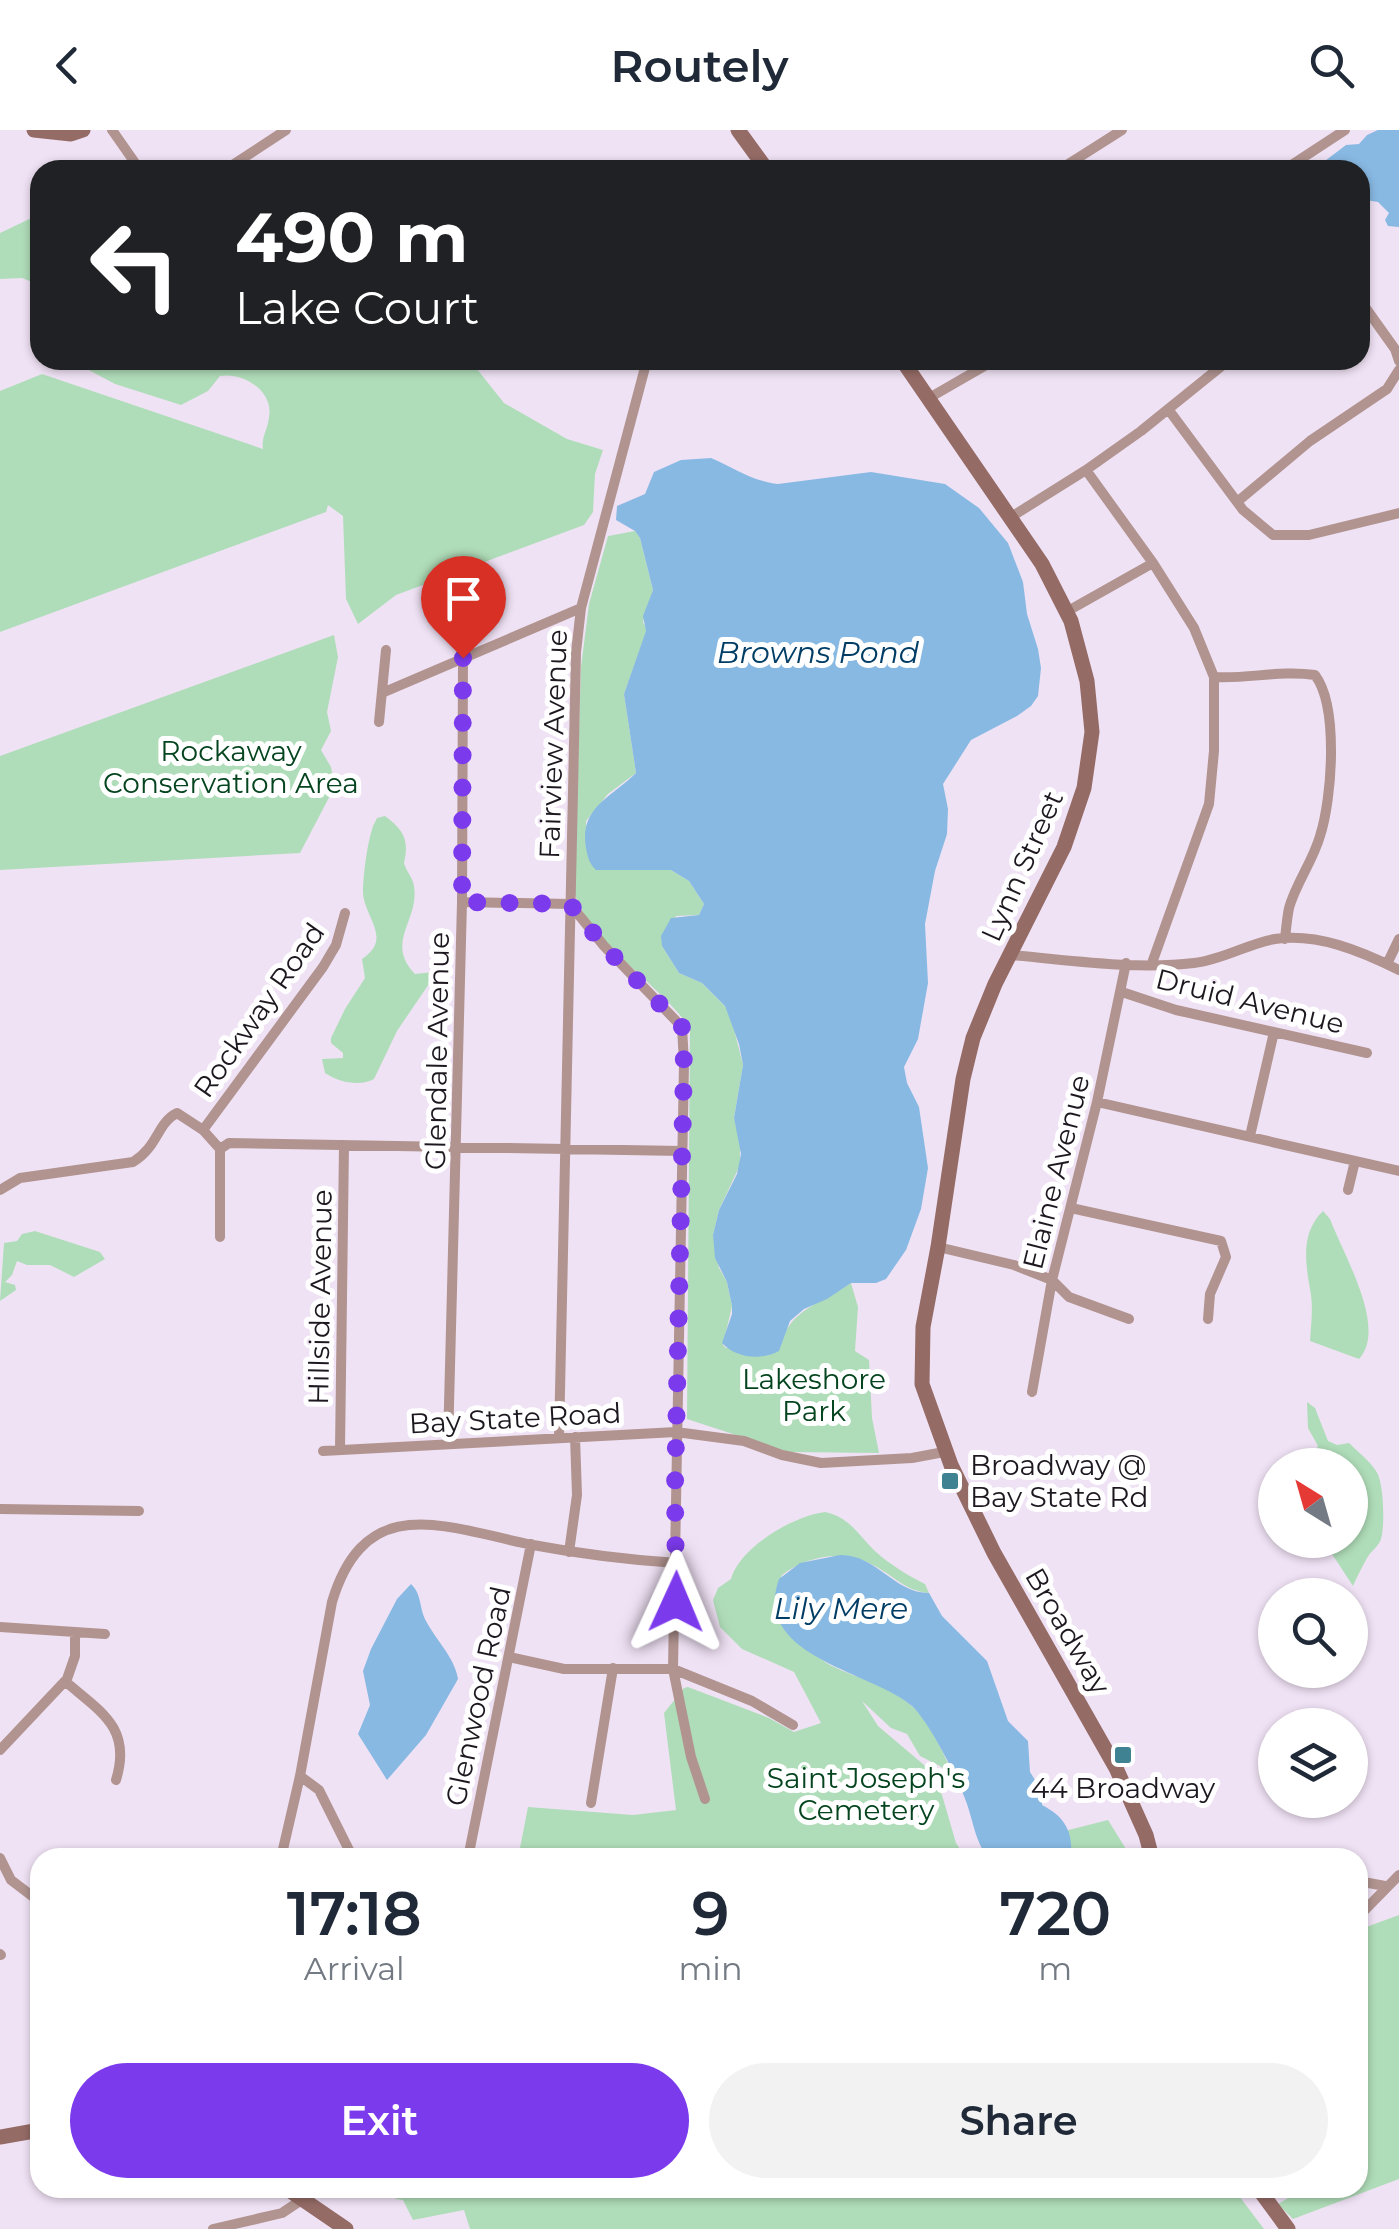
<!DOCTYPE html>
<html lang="en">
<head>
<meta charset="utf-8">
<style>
  :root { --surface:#fff; --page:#f2f2f3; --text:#1f2937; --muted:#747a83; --accent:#7c3aed }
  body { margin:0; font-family:Montserrat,sans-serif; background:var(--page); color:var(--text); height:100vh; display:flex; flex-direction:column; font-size:38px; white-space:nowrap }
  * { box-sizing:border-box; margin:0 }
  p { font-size:32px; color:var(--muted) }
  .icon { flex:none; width:55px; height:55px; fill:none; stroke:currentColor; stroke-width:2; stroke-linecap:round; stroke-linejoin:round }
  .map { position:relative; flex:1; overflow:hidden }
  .details { position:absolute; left:30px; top:1718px; width:1338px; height:350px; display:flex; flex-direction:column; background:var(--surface); border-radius:30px; box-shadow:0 2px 8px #0004 }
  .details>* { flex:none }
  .guide { position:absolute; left:30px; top:30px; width:1340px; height:210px; border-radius:30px; box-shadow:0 2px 8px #0004; background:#202124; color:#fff; overflow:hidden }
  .needle { width:65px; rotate:323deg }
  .tools { position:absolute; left:1258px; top:1318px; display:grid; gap:20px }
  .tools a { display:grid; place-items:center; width:110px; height:110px; border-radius:50%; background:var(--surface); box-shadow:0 2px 8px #0004; font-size:50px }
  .pin { position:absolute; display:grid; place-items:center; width:85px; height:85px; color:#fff; margin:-102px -42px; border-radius:50% 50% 50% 0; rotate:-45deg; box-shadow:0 0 10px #0007 }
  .pin .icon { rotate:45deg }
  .me { position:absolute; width:110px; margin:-55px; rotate:1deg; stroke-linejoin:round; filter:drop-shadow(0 0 8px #0008) }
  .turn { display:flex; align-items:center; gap:35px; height:210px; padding:0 40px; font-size:45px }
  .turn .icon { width:130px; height:130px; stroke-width:2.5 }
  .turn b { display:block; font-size:70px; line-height:85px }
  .eta { display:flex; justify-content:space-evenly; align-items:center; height:170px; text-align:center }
  .eta b { font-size:60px; font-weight:600; line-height:70px }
  .primary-button { display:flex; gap:20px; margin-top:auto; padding:20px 40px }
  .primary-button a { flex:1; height:115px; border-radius:60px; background:var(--accent); color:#fff; font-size:40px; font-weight:600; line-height:115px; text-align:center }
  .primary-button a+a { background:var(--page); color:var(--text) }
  header { display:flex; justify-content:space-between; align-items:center; height:130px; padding:0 40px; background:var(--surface); font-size:45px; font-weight:600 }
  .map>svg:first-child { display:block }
  .green { fill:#b0ddb9 }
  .water { fill:#88b9e3 }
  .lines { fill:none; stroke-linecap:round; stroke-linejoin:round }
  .street { stroke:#b19490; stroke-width:10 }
  .secondary { stroke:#956b66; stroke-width:15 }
  .route { stroke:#7c3aed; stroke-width:18; stroke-dasharray:0 32.4 }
  .poi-dot { fill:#3f8292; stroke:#fff; stroke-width:4 }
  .labels { text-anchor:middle; stroke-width:10; stroke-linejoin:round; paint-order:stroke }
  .street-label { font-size:28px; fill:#1d181f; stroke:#fff }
  .park-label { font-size:28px; fill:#04441e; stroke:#fff }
  .poi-label { font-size:28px; fill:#1d181f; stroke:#fff; text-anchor:start }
  .water-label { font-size:30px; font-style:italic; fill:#003d65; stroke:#fff }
</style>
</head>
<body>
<header><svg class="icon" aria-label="back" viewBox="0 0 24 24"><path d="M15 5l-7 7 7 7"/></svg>Routely<svg class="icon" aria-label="search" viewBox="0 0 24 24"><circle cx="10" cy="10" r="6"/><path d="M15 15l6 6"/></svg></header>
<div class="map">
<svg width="1399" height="2099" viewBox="0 0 1399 2099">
  <rect width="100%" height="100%" fill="#f0e2f5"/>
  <!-- green -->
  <path class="green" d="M40,84V155L22,148L0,149V103Z
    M70,230H404L433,237L473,234L504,273L567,309L603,320L595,344L593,382L584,395L396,465L358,494L346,469L343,386L328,375L326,382L0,502V261L42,244L263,319C261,307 268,299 269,287C274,261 243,242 220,246L208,261L181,275L115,254Z
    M635,401L640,408L653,460L643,492L647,500L624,564L636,643L608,664L586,691L587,721L671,740L689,751L704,774L699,785L676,786L662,816L679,843L702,853L725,876L733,895L743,935L734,988L740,1011V1035L719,1080L713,1105L719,1138L727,1152L732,1176L723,1215L726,1218H780C787,1180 822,1173 851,1153L858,1177L855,1221L869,1230L872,1288L879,1323L788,1322L687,1289L690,898C658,852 593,816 574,763L581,537L589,474L608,406Z
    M334,505L338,527L327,582L331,601L321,620L331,637L335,656L300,723L0,740V626Z
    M385,686C405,701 409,711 404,733C406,741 413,748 414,756C420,790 384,812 415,844L434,842L435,845L397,901L374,949C360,957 338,952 325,943L322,929L343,928V923L331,913V908L345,879L365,848L362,829C395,807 361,786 363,758C364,739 367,715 373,696L377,688Z
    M1323,1081L1330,1089C1343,1124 1388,1198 1359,1229L1310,1211C1311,1195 1313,1180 1311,1165C1306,1136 1299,1104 1323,1081Z
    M35,1101L100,1122L105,1129L74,1147L50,1135H27L17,1131L12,1145L5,1152L15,1155L16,1160L0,1171L4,1113L17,1111L22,1104Z
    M1307,1272L1315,1278L1328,1311L1337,1315L1349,1313C1358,1322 1369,1330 1376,1341C1384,1352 1385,1396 1381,1409C1379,1416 1371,1421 1367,1428C1362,1437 1357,1447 1353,1456L1332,1424V1411L1350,1410V1335H1314V1323L1318,1316L1308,1298Z
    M825,1382C850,1387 859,1406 876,1422C888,1433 910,1447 925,1454L929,1463C905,1461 893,1445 873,1435C844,1419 807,1426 782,1445C767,1478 785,1495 808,1517C815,1523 823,1532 832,1536C859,1549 891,1556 914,1578C932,1595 946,1629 956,1651L940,1636L920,1626L907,1604L891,1598L862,1571L878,1596L930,1640L942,1665L956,1713L965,1727L518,1728L528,1677L633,1685L676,1680L664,1583L684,1558L688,1557L769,1588L794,1602L821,1593L794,1542L742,1519L720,1497L713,1470L718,1458L731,1449C740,1417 793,1386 825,1382Z
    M1108,1690L1131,1727L1015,1728L1041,1707Z
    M1399,1785V2049L1293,2089L1278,2074L1305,2058H1358V1800Z
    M380,2058H1233L1264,2099H470L464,2080L413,2090L403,2070L396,2069Z"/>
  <!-- water -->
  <path class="water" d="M1378,0H1399V97L1388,96L1385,90L1389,83L1378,72L1360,69V40H1313L1346,15L1359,14L1367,5Z
    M711,328C734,338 752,351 778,354L871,342L945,354L979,378L1008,413L1023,452L1027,484L1038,519L1041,538L1038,566L1031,576L1017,586L971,610L943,654L948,679L947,704L935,741L925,794L928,853L918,909L904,937L907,953L919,977L928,1038L921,1079L906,1120L886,1149L876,1153H851L827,1169L804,1179L790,1191L779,1221C760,1231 736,1228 722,1213L732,1184V1176L727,1152L715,1128L713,1105L719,1080L737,1044L741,1024L734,988L743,935L739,914L725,876L702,853L679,843L662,816L661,806L671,788L699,785L704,774L689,751L671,740H596C589,733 588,728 586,718C579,677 611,668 636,643L624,564L646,501L643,486L653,460L640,408L635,401L616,390L617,376L645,364L654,342L681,330Z
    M840,1425C876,1424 894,1463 929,1463L942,1486L987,1531L1008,1591L1028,1611L1030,1642L1042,1661V1675C1065,1687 1073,1701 1071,1727H987C976,1711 974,1696 968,1677C960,1652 930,1593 912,1576C872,1541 751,1527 779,1449L800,1433Z
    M411,1454C422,1464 419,1478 426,1491C436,1510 455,1528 458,1549L426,1605L387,1650L358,1604L370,1575L363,1541L371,1519L397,1469Z"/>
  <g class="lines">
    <!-- street -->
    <path class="street" d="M112,0L140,40
      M225,40L286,0
      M1059,40L1122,0
      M1284,40L1345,0
      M1360,170L1395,219L1399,231
      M929,268L995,230
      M1168,279L1243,380L1273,405H1309L1399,383
      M1086,340L1153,433L1194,498L1214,547V621L1209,674L1152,833
      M1237,372L1310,311L1387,259L1399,240
      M1011,387L1086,340L1141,301L1229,230
      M1066,482L1153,433
      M1214,547C1249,549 1280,540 1315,545C1339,577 1332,669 1320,706C1313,731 1296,753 1289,778C1287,788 1286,799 1285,809
      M382,563L581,478
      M379,592L386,520
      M462,772L570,774L604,816L682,897L684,933L673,1539L691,1627L705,1669
      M1010,825C1070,830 1135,840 1194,833C1223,830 1249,813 1275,809C1318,803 1361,821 1399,840
      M1387,834L1399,809
      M1122,862L1176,880L1367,923
      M1097,972L1399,1041
      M203,1000L323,837L336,815L345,783
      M1250,1006L1274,902
      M220,1019V1107
      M0,1060L20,1048L133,1032C158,1017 157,993 177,983L203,1000L220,1019L229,1013L682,1021
      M1348,1060L1355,1031
      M1071,1078L1221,1111L1226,1127L1210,1164L1208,1189
      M938,1117L1014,1135L1052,1150L1069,1167L1129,1189
      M1032,1262L1052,1150L1097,972L1126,833
      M559,1308L576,522L581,478L647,230
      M448,1314L462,772L463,528
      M340,1320L344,1015
      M323,1321L676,1302L744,1311L782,1325L821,1333L912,1328L944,1322
      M0,1379L139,1381
      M569,1422L577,1365L575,1307
      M0,1497L105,1504
      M509,1527L564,1539H673L752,1571L793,1595
      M66,1552C101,1582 132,1598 116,1650
      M0,1620L67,1549L75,1526V1503
      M591,1673L613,1538
      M0,1728L11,1750L40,1772
      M281,1728L300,1646
      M353,1728L319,1660L300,1646L332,1472C366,1359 447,1398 533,1415C581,1424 628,1430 677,1433
      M468,1728L531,1414
      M1312,1728L1332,1724L1334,1728
      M1358,1751L1385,1756
      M1358,1787L1399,1745
      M0,1824L1,1825
      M213,2099L282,2083L303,2069"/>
    <!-- secondary -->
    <path class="secondary" d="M34,0L71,4L83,0
      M738,0L767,40
      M902,230L1042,434L1071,491L1087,551L1092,602L1084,658L1064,717L995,854L973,908L963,949L938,1117L923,1197L922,1254L951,1335L994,1423L1116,1638L1146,1705L1152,1728
      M0,2007L40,2000
      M286,2058L346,2099
      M1258,2058L1288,2099"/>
  </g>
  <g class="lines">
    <!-- route -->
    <path class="route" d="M463,528L462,772L570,774L604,816L682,897L684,933L675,1356L676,1472"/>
  </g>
  <!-- markers -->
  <g class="poi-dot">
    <rect x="940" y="1341" width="20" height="20" rx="5"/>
    <rect x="1113" y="1615" width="20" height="20" rx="5"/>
  </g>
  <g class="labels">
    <!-- street labels -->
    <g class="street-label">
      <text transform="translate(553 614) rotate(-88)" y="10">Fairview Avenue</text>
      <text transform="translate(1022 736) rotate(-66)" y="10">Lynn Street</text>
      <text transform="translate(1250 871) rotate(14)" y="10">Druid Avenue</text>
      <text transform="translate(259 880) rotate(-55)" y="10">Rockway Road</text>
      <text transform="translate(437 921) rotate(-89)" y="10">Glendale Avenue</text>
      <text transform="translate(1056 1042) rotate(-76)" y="10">Elaine Avenue</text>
      <text transform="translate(320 1167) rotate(-89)" y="10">Hillside Avenue</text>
      <text transform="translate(515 1288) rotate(-3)" y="10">Bay State Road</text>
      <text transform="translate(1068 1501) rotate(60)" y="10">Broadway</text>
      <text transform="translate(478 1566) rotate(-78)" y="10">Glenwood Road</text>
    </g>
    <!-- park labels -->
    <g class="park-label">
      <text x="231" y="631">Rockaway<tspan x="231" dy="32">Conservation Area</tspan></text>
      <text x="814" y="1259">Lakeshore<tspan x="814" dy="32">Park</tspan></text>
      <text x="866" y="1658">Saint Joseph's<tspan x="866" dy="32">Cemetery</tspan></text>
    </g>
    <!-- poi labels -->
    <g class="poi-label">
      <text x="970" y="1345">Broadway @<tspan x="970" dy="32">Bay State Rd</tspan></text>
      <text x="1123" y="1668" text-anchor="middle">44 Broadway</text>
    </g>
    <!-- water labels -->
    <g class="water-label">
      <text x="818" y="533">Browns Pond</text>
      <text x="841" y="1489">Lily Mere</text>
    </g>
  </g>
</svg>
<div class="tools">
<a><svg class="needle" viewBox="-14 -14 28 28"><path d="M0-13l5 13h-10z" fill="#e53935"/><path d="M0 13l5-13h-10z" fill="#747a83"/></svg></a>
<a><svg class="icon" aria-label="search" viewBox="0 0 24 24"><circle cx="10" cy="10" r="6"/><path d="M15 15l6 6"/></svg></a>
<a><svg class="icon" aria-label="layers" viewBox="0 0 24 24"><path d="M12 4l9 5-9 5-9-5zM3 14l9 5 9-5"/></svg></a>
</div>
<div class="pin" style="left:463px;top:528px;background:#d93025"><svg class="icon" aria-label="arrive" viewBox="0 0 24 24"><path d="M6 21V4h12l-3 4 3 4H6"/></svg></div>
<svg class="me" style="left:676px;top:1472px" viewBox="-20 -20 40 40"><path d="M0-17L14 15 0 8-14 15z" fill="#7c3aed" stroke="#fff" stroke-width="4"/></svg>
<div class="guide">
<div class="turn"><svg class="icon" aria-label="left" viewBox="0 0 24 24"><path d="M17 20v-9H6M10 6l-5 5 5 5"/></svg><div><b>490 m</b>Lake Court</div></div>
</div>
<section class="details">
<div class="eta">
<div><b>17:18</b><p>Arrival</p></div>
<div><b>9</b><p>min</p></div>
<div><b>720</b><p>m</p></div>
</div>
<div class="primary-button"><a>Exit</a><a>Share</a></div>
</section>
</div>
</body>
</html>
